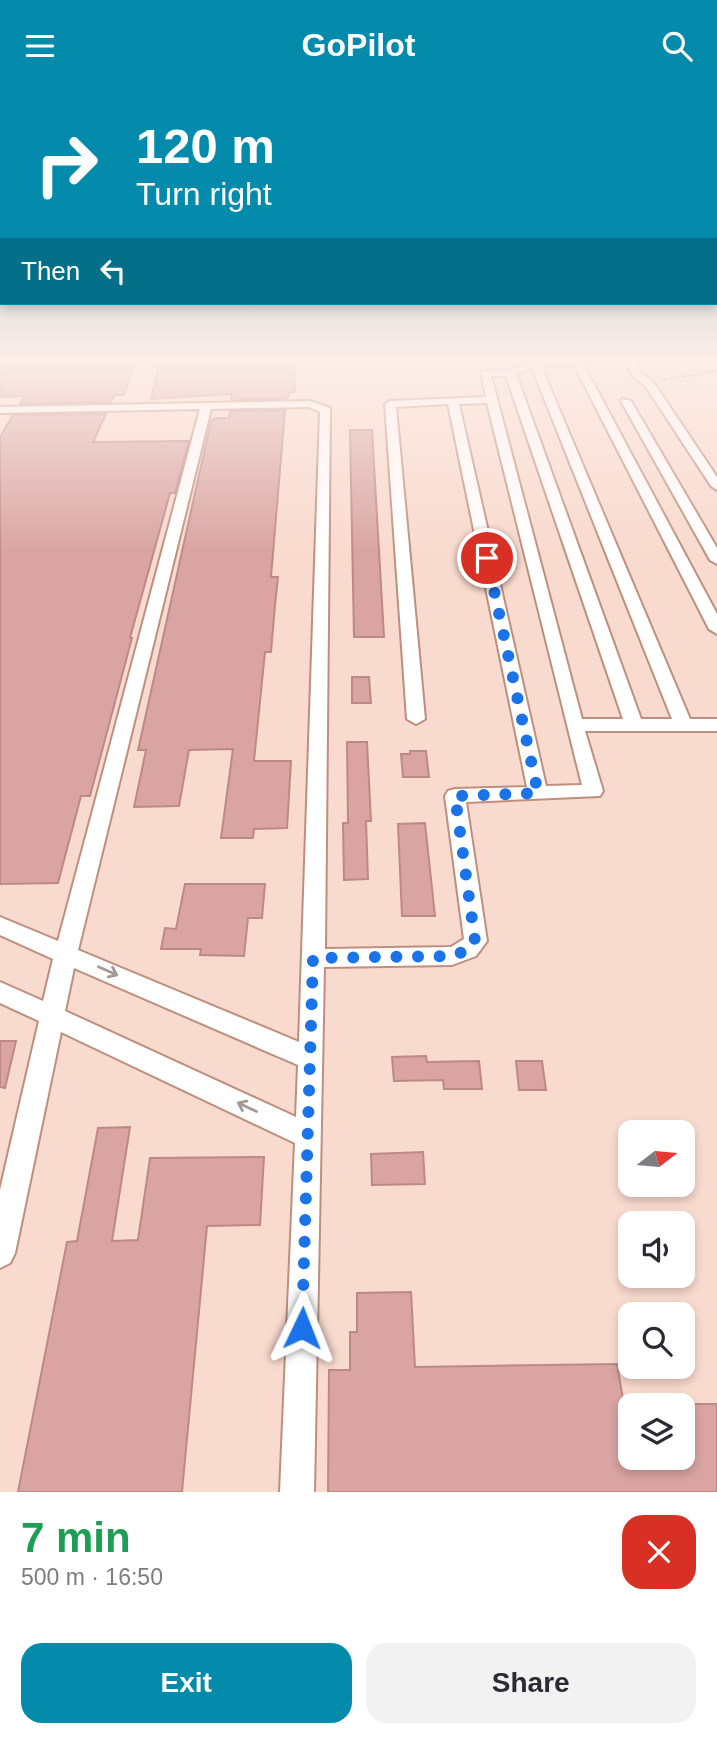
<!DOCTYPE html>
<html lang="en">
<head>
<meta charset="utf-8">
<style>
  :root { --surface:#fff; --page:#f2f2f3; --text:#2b2b33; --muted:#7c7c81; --accent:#048bab }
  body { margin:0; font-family:Helvetica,sans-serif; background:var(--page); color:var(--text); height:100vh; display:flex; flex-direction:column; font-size:26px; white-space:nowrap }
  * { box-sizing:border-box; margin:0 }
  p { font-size:23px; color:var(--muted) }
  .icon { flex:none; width:38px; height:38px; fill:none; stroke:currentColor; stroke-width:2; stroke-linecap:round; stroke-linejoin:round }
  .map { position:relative; height:1401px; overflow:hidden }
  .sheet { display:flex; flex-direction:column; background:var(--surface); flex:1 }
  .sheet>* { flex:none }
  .hud { position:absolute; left:0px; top:0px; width:718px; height:214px; box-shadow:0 4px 10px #0003; background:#048bab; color:#fff; overflow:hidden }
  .needle { width:46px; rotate:74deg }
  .controls { position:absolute; left:618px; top:1029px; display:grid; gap:14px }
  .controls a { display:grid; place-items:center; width:77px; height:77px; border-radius:14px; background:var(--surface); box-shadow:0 4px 10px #0003; font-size:35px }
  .pin { position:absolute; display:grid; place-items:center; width:60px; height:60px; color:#fff; margin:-30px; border:4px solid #fff; border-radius:50%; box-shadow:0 2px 7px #0007 }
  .me { position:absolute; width:77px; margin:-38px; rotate:2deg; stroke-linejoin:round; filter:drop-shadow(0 0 5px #0008) }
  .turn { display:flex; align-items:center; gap:24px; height:147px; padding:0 21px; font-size:32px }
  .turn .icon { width:91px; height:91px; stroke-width:2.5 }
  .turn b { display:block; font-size:49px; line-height:60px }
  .then { display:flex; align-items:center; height:66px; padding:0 21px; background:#0003; gap:14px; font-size:26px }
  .round { display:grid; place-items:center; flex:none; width:74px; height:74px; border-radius:21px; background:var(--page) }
  .head { display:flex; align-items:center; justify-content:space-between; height:119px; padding:0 21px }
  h1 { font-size:42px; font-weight:700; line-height:52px; color:#1e9e55 }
  .button { display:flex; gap:14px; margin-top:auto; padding:14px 21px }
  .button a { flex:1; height:80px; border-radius:21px; background:var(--accent); color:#fff; font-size:28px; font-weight:700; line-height:80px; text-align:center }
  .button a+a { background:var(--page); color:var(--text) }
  header { display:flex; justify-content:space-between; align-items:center; height:91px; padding:0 21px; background:var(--accent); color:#fff; font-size:32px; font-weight:700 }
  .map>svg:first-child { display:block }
  .building { fill:#d9a4a2; stroke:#bd8987; stroke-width:2 }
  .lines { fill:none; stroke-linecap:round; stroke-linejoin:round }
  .minor-casing { stroke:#be8f7d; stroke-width:4 }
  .path { stroke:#977f75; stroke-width:2; stroke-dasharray:4.5 2; stroke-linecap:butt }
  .minor { fill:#fff; fill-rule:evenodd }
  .oneway { stroke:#a39996 }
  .route { stroke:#1a73e8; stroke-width:12; stroke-dasharray:0 21.6 }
</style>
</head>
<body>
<header><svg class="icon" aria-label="menu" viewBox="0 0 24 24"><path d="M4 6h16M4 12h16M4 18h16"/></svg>GoPilot<svg class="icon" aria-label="search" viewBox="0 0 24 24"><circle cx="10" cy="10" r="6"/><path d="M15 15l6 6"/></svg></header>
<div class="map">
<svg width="717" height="1401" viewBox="0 0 717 1401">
  <rect width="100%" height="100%" fill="#f9dace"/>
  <!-- building -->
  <path class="building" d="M50,266L48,272H76V274L136,268L124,304H115L111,311L20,313L24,305L0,306V269Z
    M232,266H294L295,301H290L287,308L231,309V303L151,308L160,270L178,269L181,274L233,272Z
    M285,319L271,486H278L275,514L271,561H265L254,670H291L287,737L254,738L253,747H221L233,658L189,659L179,715L134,716L146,659H138L211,330L215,327H229L230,320Z
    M106,323L93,351L189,350L175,402H170L130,547H132L90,705H81L58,792L0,793V346L13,324Z
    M350,339H372L384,546H354Z
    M352,586H369L371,612H352Z
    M347,651H367L371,730H366L368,788L344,789L343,732H348Z
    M410,660H426L429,686H403L401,663H410Z
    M425,732L435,825H402L398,733Z
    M185,793H265L262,827H248L244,865L200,864L201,858H161L165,837L176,838Z
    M0,950H16L5,997L0,996Z
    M426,965L427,971L479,970L482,998H444L443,989L394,990L392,966Z
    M516,970H542L546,999H519Z
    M130,1036L112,1150L138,1149L150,1067L264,1066L260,1134L207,1135L182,1401H18L67,1151L77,1150L98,1037Z
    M423,1061L425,1093L372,1094L371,1063Z
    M411,1201L415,1276L617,1273L624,1314H630V1367H682V1313H717V1401H328L329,1279H350V1241H357V1202Z"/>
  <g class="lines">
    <!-- minor casing -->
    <g class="minor-casing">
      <path id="minor" d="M60,266H107L102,269H65Z
        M624,266H634L640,281L654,292L717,386V399L711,395L646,296L632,284Z
        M535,269H581L717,523V543L709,538L574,274L541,275L690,628H717V640H585L603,700L600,705L466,711L487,850L476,865L452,874L324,876L314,1401H280L295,1052L61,941L15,1162L10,1172L0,1177V1099L39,930L0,912V891L43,910L53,868L0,844V826L58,850L200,318L0,322V316L310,310L330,317L325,858L451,856L464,848L445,705L448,700L455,698L527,696L448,313L396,316L425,628L416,633L407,628L385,313L390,310L486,306L481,280L509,279ZM532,277L672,628H641L516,283ZM491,285H506L623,628H582ZM487,312L582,694L546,695L459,313ZM309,316L320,321L299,951L78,859L211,318ZM74,877L298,974L296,1026L65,920Z
        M622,308L631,310L717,457V473L710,469L621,310Z"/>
    </g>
    <!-- path -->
    <path class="path" d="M663,289L717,280"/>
    <!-- minor -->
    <use href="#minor" class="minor"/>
  </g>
  <!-- one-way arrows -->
  <defs><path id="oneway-shaft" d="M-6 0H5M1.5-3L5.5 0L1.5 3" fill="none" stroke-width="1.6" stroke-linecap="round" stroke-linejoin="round" transform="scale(1.75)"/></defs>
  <g class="oneway">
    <use href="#oneway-shaft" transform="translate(108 880) rotate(24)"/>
    <use href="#oneway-shaft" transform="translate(247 1016) rotate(-155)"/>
  </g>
  <!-- sky -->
  <linearGradient id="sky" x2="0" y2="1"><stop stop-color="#99b6bb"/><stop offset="0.58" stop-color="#fceee9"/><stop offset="1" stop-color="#fceee9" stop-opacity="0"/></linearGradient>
  <rect width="717" height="462" fill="url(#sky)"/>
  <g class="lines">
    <!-- route -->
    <path class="route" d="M302,1237L313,867L452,865L468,859L475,850L455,705L538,702L487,467"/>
  </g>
</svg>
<div class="controls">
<a><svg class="needle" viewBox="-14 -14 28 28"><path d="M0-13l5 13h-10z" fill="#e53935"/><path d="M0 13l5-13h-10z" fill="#7c7c81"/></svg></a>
<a><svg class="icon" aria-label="sound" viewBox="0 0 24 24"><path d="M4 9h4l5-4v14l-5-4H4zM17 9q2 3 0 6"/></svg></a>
<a><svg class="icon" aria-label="search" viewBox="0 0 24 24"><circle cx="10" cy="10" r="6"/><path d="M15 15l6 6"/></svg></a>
<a><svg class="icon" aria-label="layers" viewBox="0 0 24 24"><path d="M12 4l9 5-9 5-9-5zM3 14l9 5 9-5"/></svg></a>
</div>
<div class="pin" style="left:487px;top:467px;background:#d93025"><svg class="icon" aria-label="arrive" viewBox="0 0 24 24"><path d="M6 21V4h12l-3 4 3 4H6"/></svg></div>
<svg class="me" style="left:302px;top:1237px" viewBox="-20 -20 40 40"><path d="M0-17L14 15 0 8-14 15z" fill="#1a73e8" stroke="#fff" stroke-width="4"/></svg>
<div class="hud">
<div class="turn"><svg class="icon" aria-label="right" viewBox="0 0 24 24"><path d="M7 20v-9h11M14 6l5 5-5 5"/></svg><div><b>120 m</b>Turn right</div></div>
<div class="then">Then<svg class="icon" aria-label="left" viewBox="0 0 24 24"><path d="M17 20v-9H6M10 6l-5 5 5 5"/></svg></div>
</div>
</div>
<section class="sheet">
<div class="head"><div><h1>7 min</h1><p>500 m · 16:50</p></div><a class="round" style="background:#d93025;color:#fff"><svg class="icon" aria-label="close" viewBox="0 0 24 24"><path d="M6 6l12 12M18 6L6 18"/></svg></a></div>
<div class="button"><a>Exit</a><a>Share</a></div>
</section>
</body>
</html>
